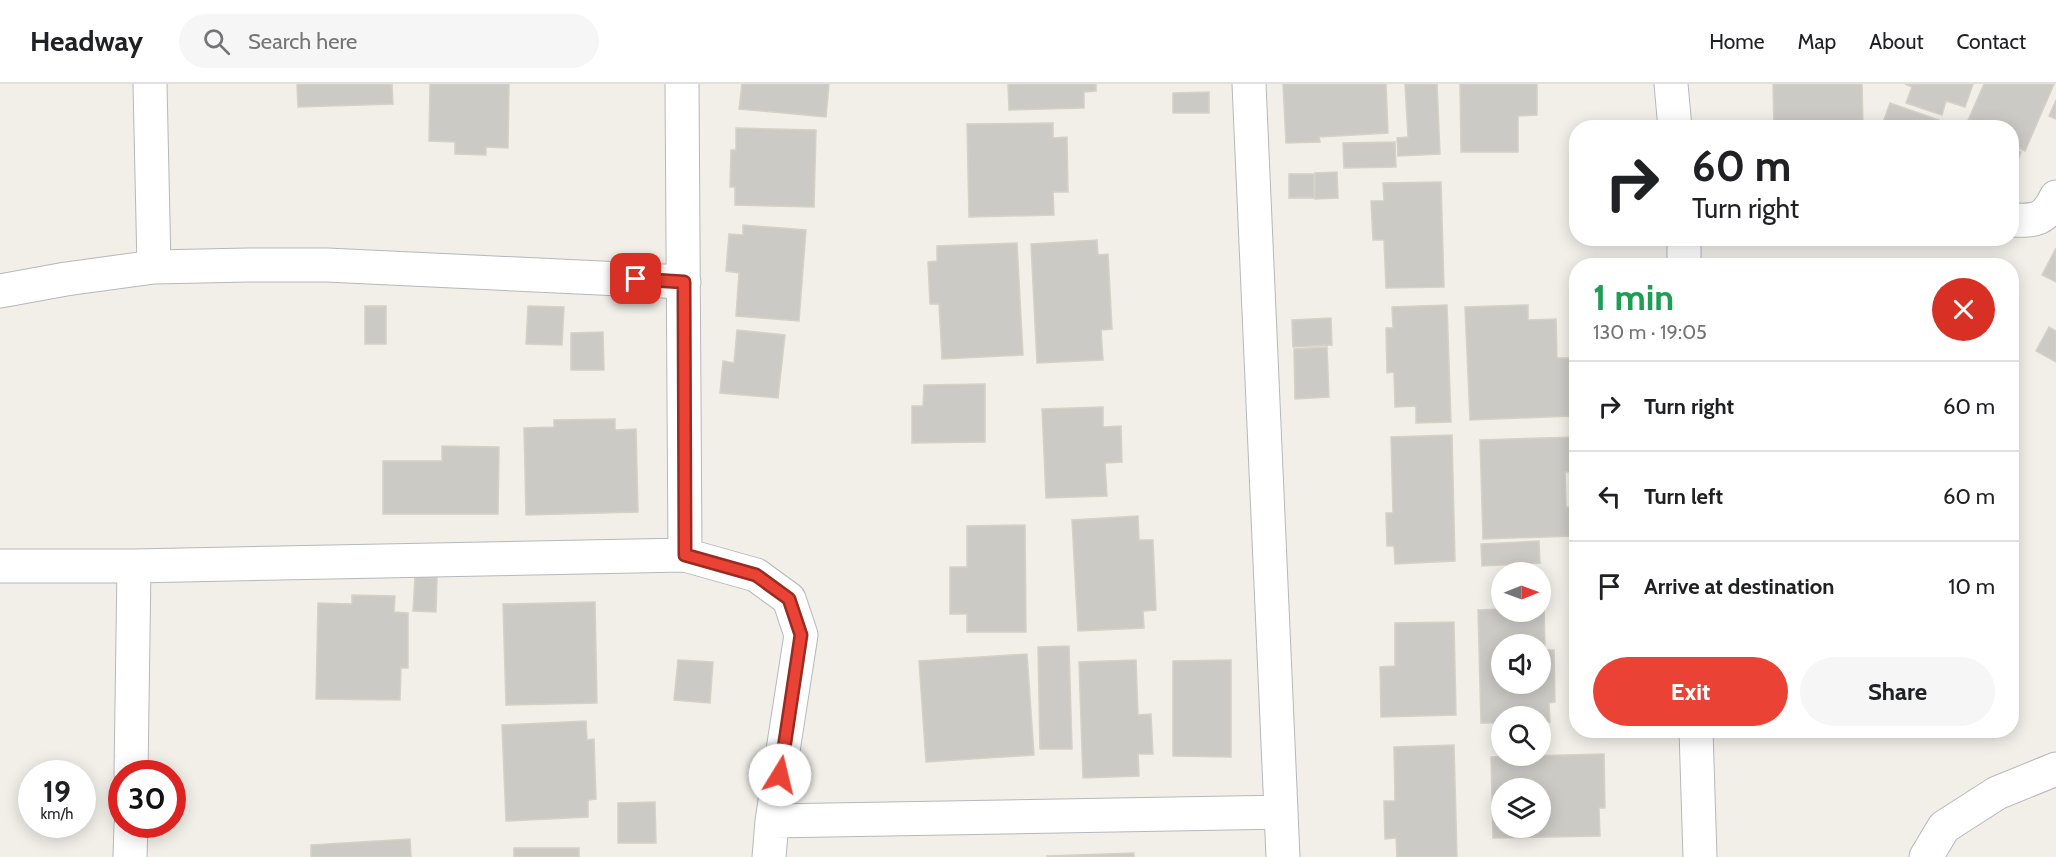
<!DOCTYPE html>
<html lang="en">
<head>
<meta charset="utf-8">
<style>
  :root { --surface:#fff; --page:#f6f6f6; --text:#202124; --muted:#757577; --line:#e0e0e0; --accent:#ea4335 }
  body { margin:0; font-family:Cabin,sans-serif; background:var(--page); color:var(--text); height:100vh; display:flex; flex-direction:column; font-size:22px; white-space:nowrap }
  * { box-sizing:border-box; margin:0 }
  p { font-size:20px; color:var(--muted) }
  .icon { flex:none; width:33px; height:33px; fill:none; stroke:currentColor; stroke-width:2; stroke-linecap:round; stroke-linejoin:round }
  .map { position:relative; flex:1; overflow:hidden }
  .sheet { position:absolute; left:1569px; top:174px; width:450px; height:480px; display:flex; flex-direction:column; background:var(--surface); border-radius:24px; box-shadow:0 3px 15px #0003 }
  .sheet>* { flex:none }
  .top-card { position:absolute; left:1569px; top:36px; width:450px; height:126px; border-radius:24px; box-shadow:0 3px 15px #0003; background:#fff; color:var(--text); overflow:hidden }
  .needle { width:39px; rotate:89deg }
  .tools { position:absolute; left:1491px; top:478px; display:grid; gap:12px }
  .tools a { display:grid; place-items:center; width:60px; height:60px; border-radius:50%; background:var(--surface); box-shadow:0 3px 15px #0003; font-size:30px }
  .speed { position:absolute; left:18px; top:676px; display:flex; gap:12px; font-size:30px; font-weight:700; text-align:center }
  .speed>* { display:grid; place-content:center; width:78px; height:78px; border-radius:50%; background:var(--surface); box-shadow:0 3px 15px #0003; line-height:1 }
  .speed small { font-size:15px; font-weight:400 }
  .speed .limit { border:9px solid #d22; background:#fff; color:#111 }
  .pin { position:absolute; display:grid; place-items:center; width:51px; height:51px; color:#fff; margin:-26px; border-radius:12px; box-shadow:0 3px 9px #0006 }
  .me { position:absolute; width:66px; margin:-33px; rotate:9deg; stroke-linejoin:round; filter:drop-shadow(0 0 4px #0008) }
  .turn { display:flex; align-items:center; gap:21px; height:126px; padding:0 24px; font-size:27px }
  .turn .icon { width:78px; height:78px; stroke-width:2.5 }
  .turn b { display:block; font-size:42px; line-height:51px }
  .round { display:grid; place-items:center; flex:none; width:63px; height:63px; border-radius:32px; background:var(--page) }
  .headline { display:flex; align-items:center; justify-content:space-between; height:102px; padding:0 24px }
  h1 { font-size:36px; font-weight:700; line-height:45px; color:#1e9e55 }
  .primary-button { display:flex; gap:12px; margin-top:auto; padding:12px 24px }
  .primary-button a { flex:1; height:69px; border-radius:36px; background:var(--accent); color:#fff; font-size:24px; font-weight:700; line-height:69px; text-align:center }
  .primary-button a+a { background:var(--page); color:var(--text) }
  ul { padding:0; list-style:none }
  li { display:flex; align-items:center; gap:18px; height:90px; padding:0 24px; border-top:2px solid var(--line) }
  li div { flex:1 }
  li b { display:block; font-size:22px }
  li em { font-style:normal }
  header { display:flex; align-items:center; gap:36px; box-sizing:border-box; height:84px; padding:0 30px; background:var(--surface); border-bottom:2px solid var(--line) }
  header strong { font-size:28px }
  nav { display:flex; gap:33px; margin-inline-start:auto; font-size:21px }
  .search { width:420px; height:54px; background:var(--page); display:flex; align-items:center; gap:15px; box-sizing:border-box; padding:0 21px; border-radius:33px; color:var(--muted); font-size:22px }
  .map>svg:first-child { display:block }
  .building { fill:#cccac5; stroke:#d6d1c6; stroke-width:1.5; fill-rule:evenodd }
  .lines { fill:none; stroke-linecap:round; stroke-linejoin:round }
  .minor-casing { stroke:#b5b8bc; stroke-width:35 }
  .minor { stroke:#fff; stroke-width:33 }
  .route-casing { stroke:#982c22; stroke-width:15 }
  .route { stroke:#ea4335; stroke-width:10 }
</style>
</head>
<body>
<header>
<strong>Headway</strong>
<div class="search"><svg class="icon" aria-label="search" viewBox="0 0 24 24"><circle cx="10" cy="10" r="6"/><path d="M15 15l6 6"/></svg>Search here</div>
<nav><a>Home</a><a>Map</a><a>About</a><a>Contact</a></nav>
</header>
<div class="map">
<svg width="2056" height="773" viewBox="0 0 2056 773">
  <rect width="100%" height="100%" fill="#f1efe8"/>
  <!-- building -->
  <path class="building" d="M297,0H392L393,20L298,23Z
    M430,0H509L508,64L486,63V71L455,70V58L429,57Z
    M742,0H829L826,33L739,25Z
    M1008,0H1096V7L1084,8V24L1009,26Z
    M1283,0H1386L1388,49L1319,53L1320,58L1286,59Z
    M1405,0H1437L1440,70L1398,72L1397,54L1408,53Z
    M1460,0H1537V31L1518,32V68H1461Z
    M1773,0H1862L1863,44H1774Z
    M1905,0H1973L1965,23L1946,17L1942,31L1906,19L1912,3Z
    M1984,0H2054L2025,67L2012,61V44H1972L1966,41Z
    M1209,8V29H1173V9Z
    M2056,16V35L2049,32Z
    M1890,19L1953,41L1952,44H1881Z
    M1053,39V54L1067,53L1068,108H1053L1054,131L969,133L967,40Z
    M736,44L816,46L814,123L735,121V103H730L731,66H736Z
    M1395,58L1396,83L1344,84L1343,59Z
    M2012,64L2021,68L2012,93Z
    M1337,88L1338,114L1315,115V89Z
    M1289,90H1314V114H1289Z
    M1441,98L1444,203L1386,204L1384,156H1373L1371,117H1384L1383,99Z
    M743,141L806,146L799,237L736,232L739,189L726,187L729,150L743,151Z
    M1097,156L1098,171L1108,170L1112,245L1101,246L1103,276L1037,279L1031,160Z
    M1017,159L1023,271L942,275L939,220H930L928,178L937,177V162Z
    M2056,164V198L2042,191Z
    M1894,176L1954,182H1893Z
    M1447,221L1451,338L1416,339V322L1395,323L1394,288L1387,289L1386,244H1393L1392,223Z
    M1528,221V236L1556,235L1557,274H1570V290H1574L1576,323H1572V332L1470,336L1465,223Z
    M365,222H386V260H365Z
    M528,222L564,223L562,261L526,260Z
    M1331,234L1332,261L1293,263L1292,236Z
    M2049,243L2056,247V278L2036,267Z
    M737,246L785,251L778,314L720,309L723,277L734,279Z
    M603,248L604,286H571V249Z
    M1327,263L1329,313L1295,315L1294,265Z
    M985,300V358L912,359V322H923L924,301Z
    M1103,323V343L1121,342L1122,378L1105,379L1107,412L1046,414L1042,325Z
    M615,335V346L636,345L638,428L526,431L524,344L554,343V336Z
    M1452,351L1455,477L1395,480L1394,462H1387L1386,429H1393L1391,353Z
    M1576,353V387L1565,388L1566,423H1576V452L1483,455L1480,356Z
    M442,362L499,363L498,430H383V377H442Z
    M1138,432L1139,456H1153L1156,526L1143,527L1144,544L1078,547L1072,436Z
    M1025,441L1026,548H967V530H950V483H967V442Z
    M1539,457L1540,479L1482,482L1481,460Z
    M415,493L437,494L436,528L413,527Z
    M352,511L395,512L394,528L408,529V584H401L400,616L316,615L318,519L352,520Z
    M595,518L597,619L506,621L503,520Z
    M1540,524H1544L1545,566H1554L1555,618L1549,619L1550,638H1540V633H1502V639H1481L1478,526L1502,525V528H1540ZM1502,561H1540V600H1502Z
    M1454,538L1456,631L1381,633L1380,583L1395,582V539Z
    M1069,562L1072,665H1040L1038,563Z
    M1027,570L1034,671L926,678L919,577Z
    M678,576L713,578L710,619L674,616Z
    M1136,576L1138,631L1151,630L1153,670H1138L1139,692L1083,694L1079,578Z
    M1231,576V673L1173,672V577Z
    M586,637L587,656L594,655L596,715L588,716V733L506,737L502,641Z
    M1454,661L1457,773H1397L1396,754L1385,755L1384,717H1395L1394,663Z
    M1604,670L1605,724H1599L1600,752L1493,754L1491,673ZM1502,705H1540V744H1502Z
    M655,718L656,759H618V719Z
    M410,755L411,773H311V761Z
    M514,764H579V773H514Z
    M1134,769V773H1047V772Z"/>
  <g class="lines">
    <!-- minor casing -->
    <g class="minor-casing">
      <path id="minor" d="M150,0L154,183
        M682,0L685,471
        M1249,0L1283,773
        M1671,0L1675,44
        M2012,136C2036,137 2045,136 2056,113
        M1684,154V182
        M0,207L66,195L154,183L249,181H327L684,198
        M0,482H134L685,471L756,491L789,515L801,551L772,737L769,773
        M1696,646L1700,773
        M131,690L134,482
        M772,737L1281,728
        M130,773L131,741
        M1926,773L1944,743L1997,709L2056,685"/>
    </g>
    <!-- minor -->
    <use href="#minor" class="minor"/>
  </g>
  <g class="lines">
    <!-- route casing -->
    <g class="route-casing">
      <path id="route" d="M636,195L684,198L685,471L756,491L789,515L801,551L780,691"/>
    </g>
    <!-- route -->
    <use href="#route" class="route"/>
  </g>
</svg>
<div class="tools">
<a><svg class="needle" viewBox="-14 -14 28 28"><path d="M0-13l5 13h-10z" fill="#e53935"/><path d="M0 13l5-13h-10z" fill="#757577"/></svg></a>
<a><svg class="icon" aria-label="sound" viewBox="0 0 24 24"><path d="M4 9h4l5-4v14l-5-4H4zM17 9q2 3 0 6"/></svg></a>
<a><svg class="icon" aria-label="search" viewBox="0 0 24 24"><circle cx="10" cy="10" r="6"/><path d="M15 15l6 6"/></svg></a>
<a><svg class="icon" aria-label="layers" viewBox="0 0 24 24"><path d="M12 4l9 5-9 5-9-5zM3 14l9 5 9-5"/></svg></a>
</div>
<div class="speed"><div>19<small>km/h</small></div><div class="limit">30</div></div>
<div class="pin" style="left:636px;top:195px;background:#d93025"><svg class="icon" aria-label="arrive" viewBox="0 0 24 24"><path d="M6 21V4h12l-3 4 3 4H6"/></svg></div>
<svg class="me" style="left:780px;top:691px" viewBox="-20 -20 40 40"><circle r="19" fill="#fff"/><path d="M0-13L10 11 0 6-10 11z" fill="#ea4335"/></svg>
<div class="top-card">
<div class="turn"><svg class="icon" aria-label="right" viewBox="0 0 24 24"><path d="M7 20v-9h11M14 6l5 5-5 5"/></svg><div><b>60 m</b>Turn right</div></div>
</div>
<section class="sheet">
<div class="headline"><div><h1>1 min</h1><p>130 m · 19:05</p></div><a class="round" style="background:#d93025;color:#fff"><svg class="icon" aria-label="close" viewBox="0 0 24 24"><path d="M6 6l12 12M18 6L6 18"/></svg></a></div>
<ul>
<li><svg class="icon" aria-label="right" viewBox="0 0 24 24"><path d="M7 20v-9h11M14 6l5 5-5 5"/></svg><div><b>Turn right</b></div><em>60 m</em></li>
<li><svg class="icon" aria-label="left" viewBox="0 0 24 24"><path d="M17 20v-9H6M10 6l-5 5 5 5"/></svg><div><b>Turn left</b></div><em>60 m</em></li>
<li><svg class="icon" aria-label="arrive" viewBox="0 0 24 24"><path d="M6 21V4h12l-3 4 3 4H6"/></svg><div><b>Arrive at destination</b></div><em>10 m</em></li>
</ul>
<div class="primary-button"><a>Exit</a><a>Share</a></div>
</section>
</div>
</body>
</html>
